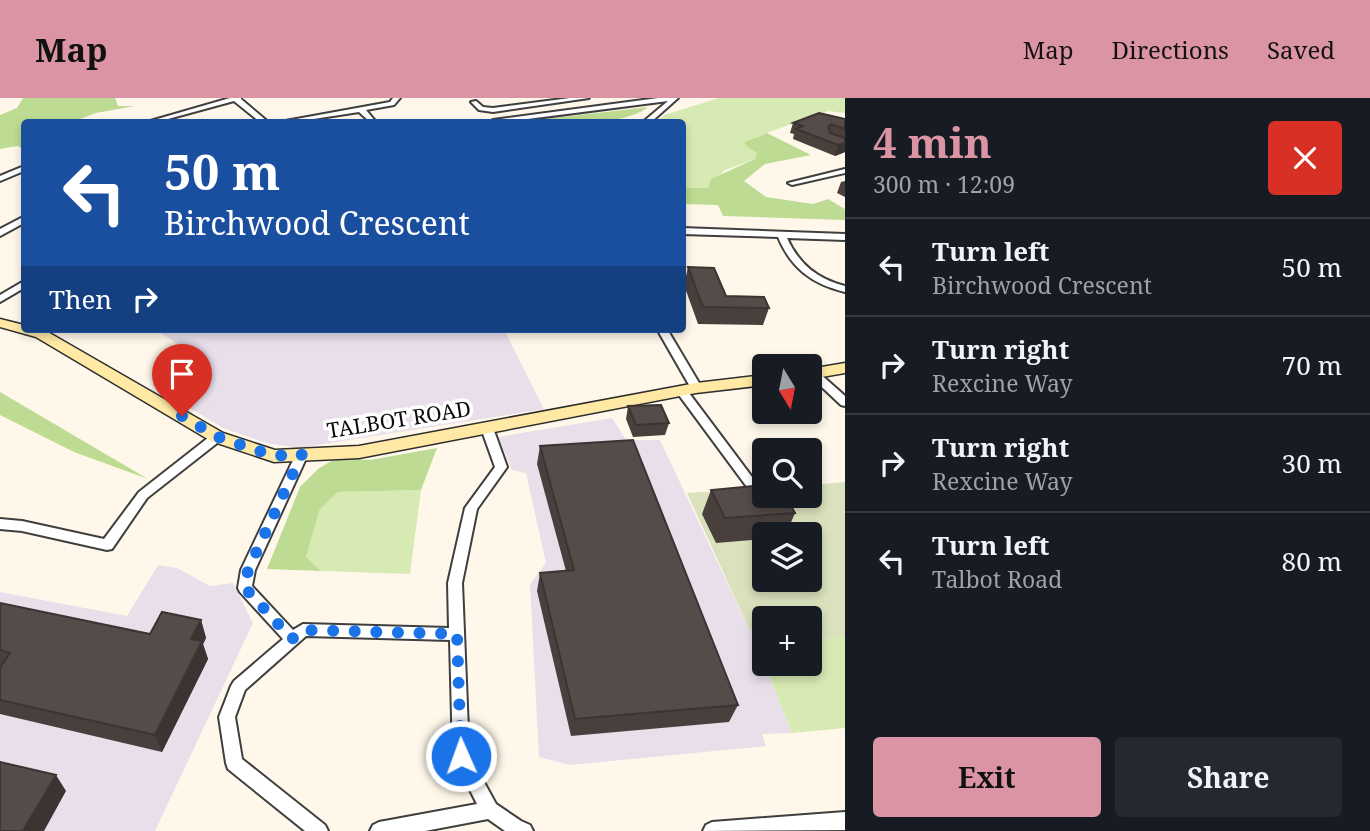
<!DOCTYPE html>
<html lang="en">
<head>
<meta charset="utf-8">
<style>
  :root { --surface:#171b24; --page:#242831; --text:#f1f3f6; --muted:#9ea1a6; --line:#363941; --accent:#db94a3 }
  body { margin:0; font-family:"Noto Serif",serif; background:var(--page); color:var(--text); height:100vh; display:flex; flex-direction:column; font-size:26px; white-space:nowrap }
  * { box-sizing:border-box; margin:0 }
  p { font-size:23px; color:var(--muted) }
  .icon { flex:none; width:38px; height:38px; fill:none; stroke:currentColor; stroke-width:2; stroke-linecap:round; stroke-linejoin:round }
  .map { position:relative; flex:1; overflow:hidden }
  .details { display:flex; flex-direction:column; background:var(--surface); width:525px }
  .details>* { flex:none }
  .hud { position:absolute; left:21px; top:21px; width:665px; height:214px; border-radius:7px; box-shadow:0 4px 10px #0003; background:#1a4fa0; color:#fff; overflow:hidden }
  .needle { width:46px; rotate:170deg }
  .controls { position:absolute; left:752px; top:256px; display:grid; gap:14px }
  .controls a { display:grid; place-items:center; width:70px; height:70px; border-radius:7px; background:var(--surface); box-shadow:0 4px 10px #0003; font-size:35px }
  .pin { position:absolute; display:grid; place-items:center; width:60px; height:60px; color:#fff; margin:-72px -30px; border-radius:50% 50% 50% 0; rotate:-45deg; box-shadow:0 0 7px #0007 }
  .pin .icon { rotate:45deg }
  .me { position:absolute; width:77px; margin:-38px; rotate:358deg; stroke-linejoin:round; filter:drop-shadow(0 0 5px #0008) }
  .turn { display:flex; align-items:center; gap:24px; height:147px; padding:0 28px; font-size:32px }
  .turn .icon { width:91px; height:91px; stroke-width:2.5 }
  .turn b { display:block; font-size:49px; line-height:60px }
  .then { display:flex; align-items:center; height:66px; padding:0 28px; background:#0003; gap:14px; font-size:26px }
  .round { display:grid; place-items:center; flex:none; width:74px; height:74px; border-radius:7px; background:var(--page) }
  .summary { display:flex; align-items:center; justify-content:space-between; height:119px; padding:0 28px }
  h1 { font-size:42px; font-weight:700; line-height:52px; color:var(--accent) }
  .primary-button { display:flex; gap:14px; margin-top:auto; padding:14px 28px }
  .primary-button a { flex:1; height:80px; border-radius:7px; background:var(--accent); color:#111; font-size:28px; font-weight:700; line-height:80px; text-align:center }
  .primary-button a+a { background:var(--page); color:var(--text) }
  ul { padding:0; list-style:none }
  li { display:flex; align-items:center; gap:21px; height:98px; padding:0 28px; border-top:2px solid var(--line) }
  li div { flex:1 }
  li b { display:block; font-size:26px }
  li em { font-style:normal }
  header { display:flex; align-items:center; gap:42px; box-sizing:border-box; height:98px; padding:0 35px; background:var(--accent); color:#111 }
  header strong { font-size:33px }
  nav { display:flex; gap:38px; margin-inline-start:auto; font-size:24px }
  main { display:flex; flex:1; min-height:0 }
  .map>svg:first-child { display:block }
  .industrial { fill:#e8dfeb }
  .green { fill:#d7eab3 }
  .forest { fill:#bddb92 }
  .cemetery { fill:#dae1bc; fill-rule:evenodd }
  .lines { fill:none; stroke-linecap:round; stroke-linejoin:round }
  .street-casing { stroke:#3f3f3f; stroke-width:4 }
  .secondary-casing { stroke:#2e2e2e; stroke-width:3 }
  .street { fill:#fff; fill-rule:evenodd }
  .secondary { fill:#ffe9a5; fill-rule:evenodd }
  .wall { fill:#49403e }
  .shaded-wall { fill:#3c3432 }
  .building { fill:#554b48; stroke:#3c3432; stroke-width:2 }
  .route { stroke:#1a73e8; stroke-width:12; stroke-dasharray:0 21.6 }
  .labels { text-anchor:middle; stroke-width:7; stroke-linejoin:round; paint-order:stroke }
  .street-label { font-size:21px; fill:#0c0c0c; stroke:#fff }
</style>
</head>
<body>
<header>
<strong>Map</strong>
<nav><a>Map</a><a>Directions</a><a>Saved</a></nav>
</header>
<main>
<div class="map">
<svg width="845" height="733" viewBox="0 0 845 733">
  <rect width="100%" height="100%" fill="#fff8ea"/>
  <!-- industrial -->
  <path class="industrial" d="M154,231H504L544,311L299,350L266,345L223,330L152,287L200,260Z
    M612,320L626,342H660L757,548L792,635L762,636L766,648L570,667L539,659L530,486L546,465L526,375L512,372L498,339Z
    M158,467L177,470L210,488L233,485L253,525L155,733H0V494L127,518Z"/>
  <!-- green -->
  <path class="green" d="M719,0H845V15L828,13L756,39L746,48L757,55L755,61L725,72L708,90H683L682,40L685,35L682,24H658L664,17Z
    M421,392L410,476L321,473L306,459L320,411L338,394Z
    M845,538V630L792,635L757,548L765,547V565H810V542Z"/>
  <!-- forest -->
  <path class="forest" d="M23,0H115L118,8H135L96,15L72,24H24V52L18,48L0,51V17L17,10Z
    M648,9C625,29 552,25 520,24Z
    M767,35L811,57L765,66L744,83L766,99L813,106L828,101L845,111V122L723,118L718,107L683,106V90H708L711,81L755,61L757,55L746,48L745,44Z
    M0,294L148,381L74,354L0,317Z
    M437,350L421,392L338,394L320,411L306,459L321,473L267,471L300,389L318,371L336,360L370,362Z"/>
  <!-- cemetery -->
  <path class="cemetery" d="M845,384V538L810,542V520H765V547L757,548L687,395L765,390V397H810V387ZM765,436H810V481H765Z"/>
  <g class="lines">
    <!-- street casing -->
    <g class="street-casing">
      <path id="street" d="M230,0H241V1L268,24H260L234,3L157,24H147Z
        M393,0H400L394,7L366,12L376,24H370L359,14L294,24H280L390,4Z
        M570,0H589L493,14L479,12L471,4L476,3L483,9L493,10Z
        M658,0H678L651,24H643L668,3L505,24H489L493,22Z
        M24,68V73L0,83V78Z
        M845,71V75L792,87L788,85Z
        M21,120H24V125L0,138V131Z
        M682,130L845,136V142L787,140C799,166 817,181 845,188V194C812,186 791,170 778,139L682,136Z
        M24,183V190L0,204V197Z
        M657,231H667L702,290L700,292H692Z
        M814,273L818,274L845,298V308L841,307L810,278V274Z
        M682,289L686,291L755,383L757,386L755,389H747L676,293Z
        M487,326L493,330L507,369L477,411L462,485L469,657L496,706L521,723L530,727L533,733H505L488,721L425,733H370L373,727L379,724L477,706L453,658L450,542L306,538L245,592L235,619L242,661L325,727L328,733H305L228,671L226,665L219,619L231,588L234,583L283,541L240,494L238,490L241,472L296,356L302,352L308,356L255,472L252,488L293,532L303,526L449,530L448,485L465,410L495,369L481,330Z
        M217,335L223,339L221,342L147,400L112,451L107,452L22,433L0,431V421L22,423L104,441L139,394L213,336Z
        M845,714V732L703,733L706,727L712,724Z"/>
    </g>
    <!-- secondary casing -->
    <g class="secondary-casing">
      <path id="secondary" d="M0,221L24,227V231L46,233L223,335L275,352L359,348L696,285L765,277V287L696,295L359,360L274,364L211,343L36,239L0,229Z
        M845,265V275L810,281V271Z"/>
    </g>
    <!-- street -->
    <use href="#street" class="street"/>
    <!-- secondary -->
    <use href="#secondary" class="secondary"/>
  </g>
  <!-- wall -->
  <path class="wall" d="M845,21V54L835,58L793,41L794,36L790,35L793,25Z
    M845,83V99L837,95L841,84Z
    M688,169L726,198L769,210L763,227L698,226L684,187Z
    M628,308L669,325L665,337L633,339L626,321Z
    M540,348L738,607L729,624L571,638L537,493L540,475L566,473L537,366Z
    M711,392L795,415L786,436H765V441L716,445L702,416Z
    M0,505L150,536L201,522L206,540L203,546L208,561L162,654L0,616V570L1,568H0Z"/>
  <!-- shaded-wall -->
  <path class="shaded-wall" d="M845,45V54L835,58L838,47Z
    M201,522L206,540L203,546L208,561L162,654L155,637L191,541Z
    M56,677L66,693L44,733H23Z"/>
  <!-- building -->
  <path class="building" d="M819,15L845,21V31L831,26L828,29L830,35L845,40V45L838,47L796,31L803,28L793,25Z
    M688,169L714,170L726,198L764,199L769,210L703,209Z
    M661,307L669,325L636,327L628,308Z
    M633,342L738,607L575,621L540,475L574,472L540,348Z
    M765,387V397H785L795,415L725,420L711,392Z
    M0,505L150,536L162,514L201,522L191,541L202,543L155,637L0,602V570L10,555L0,552Z
    M0,664L56,677L23,733H0Z"/>
  <g class="lines">
    <!-- route -->
    <path class="route" d="M182,318L218,339L274,358L302,356L248,472L245,490L292,541L303,532L457,536L461,658"/>
  </g>
  <g class="labels">
    <!-- street labels -->
    <g class="street-label">
      <text transform="translate(399 322) rotate(-9)" y="7">TALBOT ROAD</text>
    </g>
  </g>
</svg>
<div class="controls">
<a><svg class="needle" viewBox="-14 -14 28 28"><path d="M0-13l5 13h-10z" fill="#e53935"/><path d="M0 13l5-13h-10z" fill="#9ea1a6"/></svg></a>
<a><svg class="icon" aria-label="search" viewBox="0 0 24 24"><circle cx="10" cy="10" r="6"/><path d="M15 15l6 6"/></svg></a>
<a><svg class="icon" aria-label="layers" viewBox="0 0 24 24"><path d="M12 4l9 5-9 5-9-5zM3 14l9 5 9-5"/></svg></a>
<a>+</a>
</div>
<div class="pin" style="left:182px;top:318px;background:#d93025"><svg class="icon" aria-label="arrive" viewBox="0 0 24 24"><path d="M6 21V4h12l-3 4 3 4H6"/></svg></div>
<svg class="me" style="left:461px;top:658px" viewBox="-20 -20 40 40"><circle r="17" fill="#1a73e8" stroke="#fff" stroke-width="3"/><path d="M0-11L8 9 0 5-8 9z" fill="#fff"/></svg>
<div class="hud">
<div class="turn"><svg class="icon" aria-label="left" viewBox="0 0 24 24"><path d="M17 20v-9H6M10 6l-5 5 5 5"/></svg><div><b>50 m</b>Birchwood Crescent</div></div>
<div class="then">Then<svg class="icon" aria-label="right" viewBox="0 0 24 24"><path d="M7 20v-9h11M14 6l5 5-5 5"/></svg></div>
</div>
</div>
<section class="details">
<div class="summary"><div><h1>4 min</h1><p>300 m · 12:09</p></div><a class="round" style="background:#d93025;color:#fff"><svg class="icon" aria-label="close" viewBox="0 0 24 24"><path d="M6 6l12 12M18 6L6 18"/></svg></a></div>
<ul>
<li><svg class="icon" aria-label="left" viewBox="0 0 24 24"><path d="M17 20v-9H6M10 6l-5 5 5 5"/></svg><div><b>Turn left</b><p>Birchwood Crescent</p></div><em>50 m</em></li>
<li><svg class="icon" aria-label="right" viewBox="0 0 24 24"><path d="M7 20v-9h11M14 6l5 5-5 5"/></svg><div><b>Turn right</b><p>Rexcine Way</p></div><em>70 m</em></li>
<li><svg class="icon" aria-label="right" viewBox="0 0 24 24"><path d="M7 20v-9h11M14 6l5 5-5 5"/></svg><div><b>Turn right</b><p>Rexcine Way</p></div><em>30 m</em></li>
<li><svg class="icon" aria-label="left" viewBox="0 0 24 24"><path d="M17 20v-9H6M10 6l-5 5 5 5"/></svg><div><b>Turn left</b><p>Talbot Road</p></div><em>80 m</em></li>
</ul>
<div class="primary-button"><a>Exit</a><a>Share</a></div>
</section>
</main>
</body>
</html>
